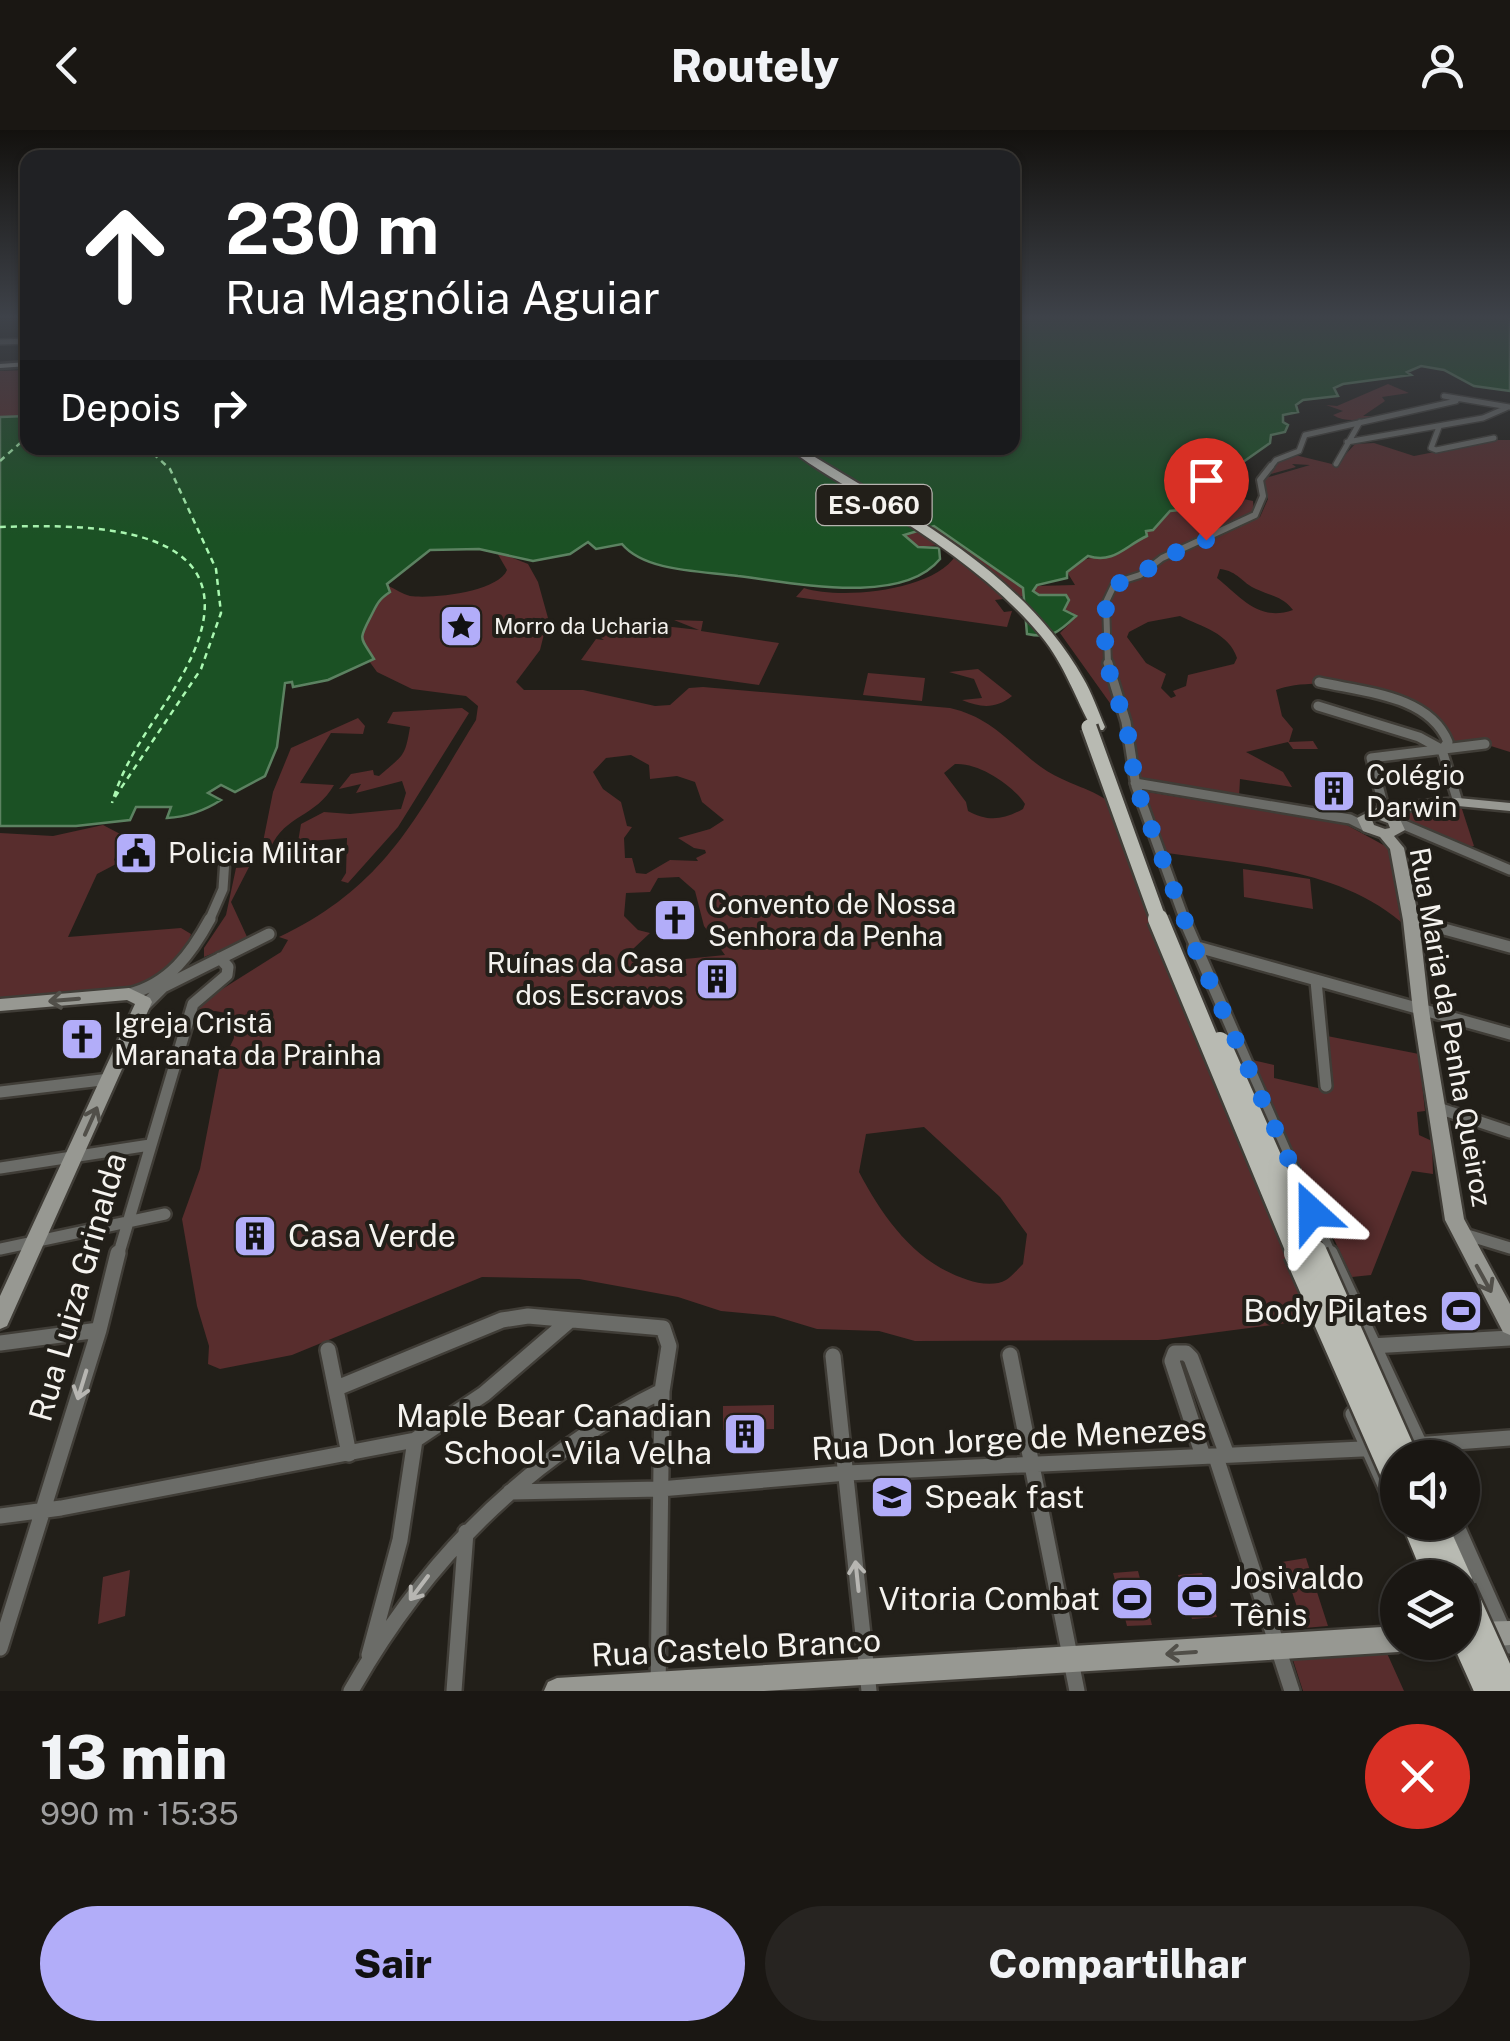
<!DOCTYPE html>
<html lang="pt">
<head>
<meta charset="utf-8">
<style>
  :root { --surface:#1a1713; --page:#272421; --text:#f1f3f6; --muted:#9f9fa0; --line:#383633; --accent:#b2adf9 }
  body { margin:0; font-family:"Public Sans",sans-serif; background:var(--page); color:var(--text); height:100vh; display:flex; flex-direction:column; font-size:38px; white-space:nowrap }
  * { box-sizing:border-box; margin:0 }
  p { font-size:32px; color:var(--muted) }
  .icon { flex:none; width:55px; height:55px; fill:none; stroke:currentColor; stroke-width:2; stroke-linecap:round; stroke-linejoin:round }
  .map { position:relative; height:1561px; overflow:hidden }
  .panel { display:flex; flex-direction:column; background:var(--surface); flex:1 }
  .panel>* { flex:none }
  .top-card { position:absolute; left:20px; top:20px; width:1000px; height:305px; border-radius:20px; box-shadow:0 2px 8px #0004,0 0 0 2px var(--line); background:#202124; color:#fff; overflow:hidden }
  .controls { position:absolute; left:1380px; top:1310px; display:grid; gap:20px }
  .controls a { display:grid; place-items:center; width:100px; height:100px; border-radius:50%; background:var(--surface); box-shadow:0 2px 8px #0004,0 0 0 2px var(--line); font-size:50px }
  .pin { position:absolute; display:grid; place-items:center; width:85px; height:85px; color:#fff; margin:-102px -42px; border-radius:50% 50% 50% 0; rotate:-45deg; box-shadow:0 0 10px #0007 }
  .pin .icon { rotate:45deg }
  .me { position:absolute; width:110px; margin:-55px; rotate:336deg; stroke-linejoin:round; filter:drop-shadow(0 0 8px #0008) }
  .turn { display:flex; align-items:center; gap:35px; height:210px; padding:0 40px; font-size:45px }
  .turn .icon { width:130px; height:130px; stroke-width:2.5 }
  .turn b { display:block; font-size:70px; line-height:85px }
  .then { display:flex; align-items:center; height:95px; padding:0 40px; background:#0003; gap:20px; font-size:38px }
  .round { display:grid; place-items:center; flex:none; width:105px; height:105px; border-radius:52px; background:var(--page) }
  .head { display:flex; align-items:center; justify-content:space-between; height:170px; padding:0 40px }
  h1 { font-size:60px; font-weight:800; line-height:75px }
  .action { display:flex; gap:20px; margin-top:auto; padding:20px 40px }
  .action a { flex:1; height:115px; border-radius:60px; background:var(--accent); color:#111; font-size:40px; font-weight:800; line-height:115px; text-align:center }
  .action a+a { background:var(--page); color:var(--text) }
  header { display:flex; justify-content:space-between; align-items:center; height:130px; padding:0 40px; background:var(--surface); font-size:45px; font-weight:800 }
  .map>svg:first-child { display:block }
  .green { fill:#582d2d; fill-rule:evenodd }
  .water { fill:#1b5124; stroke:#5c8261; stroke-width:2.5 }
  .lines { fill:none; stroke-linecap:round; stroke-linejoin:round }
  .ferry { stroke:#aaf8b1; stroke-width:2.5; stroke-dasharray:6 5; stroke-linecap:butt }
  .street-far4-casing { stroke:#403d37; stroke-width:8 }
  .street-far3-casing { stroke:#403d37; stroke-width:10 }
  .street-far2-casing { stroke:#403d37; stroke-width:14 }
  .street-far1-casing { stroke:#403d37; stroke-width:16 }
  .street-casing { stroke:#403d37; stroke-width:20 }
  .secondary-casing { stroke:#403d37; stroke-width:5 }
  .primary-casing { stroke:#403d37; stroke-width:4 }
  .street-far4 { stroke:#6b6c68; stroke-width:5 }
  .street-far3 { stroke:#6b6c68; stroke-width:6 }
  .street-far2 { stroke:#6b6c68; stroke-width:9 }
  .street-far1 { stroke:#6b6c68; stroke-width:11 }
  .street { stroke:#6b6c68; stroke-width:15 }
  .secondary { fill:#979892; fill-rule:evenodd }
  .primary { fill:#b8bab2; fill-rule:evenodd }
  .primary-bridge-far2-casing { stroke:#403d37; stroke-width:20; stroke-linecap:butt }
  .primary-bridge-far1-casing { stroke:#403d37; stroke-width:25; stroke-linecap:butt }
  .primary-bridge-casing { stroke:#403d37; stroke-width:31; stroke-linecap:butt }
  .primary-bridge-far2 { stroke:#b8bab2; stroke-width:15 }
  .primary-bridge-far1 { stroke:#b8bab2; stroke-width:20 }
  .primary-bridge { stroke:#b8bab2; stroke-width:26 }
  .oneway { stroke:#514f49 }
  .oneway2 { stroke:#b7b6b2 }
  .route { stroke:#1a73e8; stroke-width:18; stroke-dasharray:0 32.4 }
  .labels { text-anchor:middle; stroke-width:8; stroke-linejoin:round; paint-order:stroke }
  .far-poi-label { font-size:22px; fill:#f5f3ef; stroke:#221f19; text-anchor:start }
  .shield { fill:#221f19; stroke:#b6b3af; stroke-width:2.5 }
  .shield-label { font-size:25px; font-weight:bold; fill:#f5f3ef }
  .poi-label { font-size:28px; fill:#f5f3ef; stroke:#221f19; text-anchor:start }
  .street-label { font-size:28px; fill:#f5f3ef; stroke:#221f19 }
  .near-poi-label { font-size:32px; fill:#f5f3ef; stroke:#221f19; text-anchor:start }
  .near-street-label { font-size:32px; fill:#f5f3ef; stroke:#221f19 }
</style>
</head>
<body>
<header><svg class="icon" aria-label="back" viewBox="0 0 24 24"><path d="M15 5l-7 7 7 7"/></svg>Routely<svg class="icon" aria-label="person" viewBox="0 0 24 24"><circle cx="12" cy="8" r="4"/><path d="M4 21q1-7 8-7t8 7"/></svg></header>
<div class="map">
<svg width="1510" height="1561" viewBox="0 0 1510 1561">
  <rect width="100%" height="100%" fill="#221f19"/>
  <!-- green -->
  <path class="green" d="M27,240V286L0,287V241Z
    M1388,254L1409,263L1382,267L1385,271L1363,286H1380C1364,289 1347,294 1333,285L1343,281L1326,275L1337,276Z
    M1496,310H1510V622L1478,612L1454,614C1443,561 1318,543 1276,560L1282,586L1293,599L1289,612L1313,611L1318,619H1293L1288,612L1246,622L1283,642L1292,657L1240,649L1239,667L1140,649L1132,604L1060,503L1073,490V483L1064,480L1069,470L1061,464L1039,466L1033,461L1037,456L1075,455L1067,442C1090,420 1103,431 1126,419C1134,416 1139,410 1147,406L1145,401L1154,400L1169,381L1186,379L1220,364L1253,371L1254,383L1236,396L1260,387L1268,369L1262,349L1310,335L1292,334L1296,337L1271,344L1276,333L1295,325L1336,335L1355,314L1374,313L1414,326ZM1220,439C1238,441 1242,453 1256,459C1271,466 1282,466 1293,480C1258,492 1241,467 1217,448ZM1180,486C1202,497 1229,503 1237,528L1234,534L1188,545L1186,556L1173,561L1176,566L1171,568L1161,558L1166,544L1146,533L1127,507L1129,502L1148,492Z
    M933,396L968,417L1023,458L1025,466L995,470L1004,482L1012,481L1007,497L796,467L804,458C841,470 934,461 956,425L942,415L918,417L904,405Z
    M496,421L528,434L538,452L548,488L540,520L516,552L524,560H583L655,576L670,575L689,558L703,557L950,578C1003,590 1019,630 1062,649C1083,659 1099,662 1117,678L1317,1189L1158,1210L915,1211L879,1201L817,1199L774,1186L721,1181L678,1167L579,1149L482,1147L292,1225L220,1239L208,1234L209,1216L197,1176L182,1089L200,1039L219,940L234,908L232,884L215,881L197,885L200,873L281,822L288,810L279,807C387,756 417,685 476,590L478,576L466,566L412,559L377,542L369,531L373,529L360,505L377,469L389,462L388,456C396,459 402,464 410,466C432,469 498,462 507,440ZM631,625L649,635L650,649L677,646L695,652L702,672L724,690L710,699L678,708L694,718L705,720L706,723L696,728L698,731L670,730L646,744L636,743L632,728H625L624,708L632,697L627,696L621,672L603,659L593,642L606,628ZM955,634C978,632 1013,655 1025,674L1023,679C1003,690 988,692 968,681L966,672L944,643ZM679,747L695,761L704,796L725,825L685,829L682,835L687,845L683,847L636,825L633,819L650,803L638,800L624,786L626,763L650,762L658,748ZM924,997L1000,1067L1027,1104L1023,1134C1018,1139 1012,1146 1006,1150C996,1156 979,1154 968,1150C915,1133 884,1089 859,1042L866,1004Z
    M674,490L703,491L701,501L779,513L759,555L581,530L596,509L604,510L598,506L605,495L616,500L646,494L699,500Z
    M978,539L1012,566C996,579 981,578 962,570L982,568L974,549L949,542Z
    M868,543L925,548L922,571L863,565Z
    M462,578L469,583L398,697L348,753L341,751L346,743L347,708L298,712L301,694L324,682L350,684L401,679L406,663L402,651L356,663L361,654L339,659L351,644L373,640L374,645L379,646C403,625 405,628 410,597L387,593L393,582Z
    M358,588L365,596L363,604L331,603L300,653L334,655C316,687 285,685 271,717H262L273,662L291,618Z
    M1142,661L1345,694L1389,718L1401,792C1337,738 1247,735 1167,723Z
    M1461,676L1474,716L1467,718L1405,691L1403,683Z
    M103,695L124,706L114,730L118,733L97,744L68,807L181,798L191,804C186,824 165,849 147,857L0,871V703L53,706Z
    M249,737L231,772L248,809L204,827V818L226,785L236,738Z
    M1243,739L1310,749L1313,779L1244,767Z
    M1327,906L1419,924L1425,981L1417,982L1419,1005L1432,1011L1433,1044L1412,1041L1371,1145L1352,1147L1248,929L1274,935V948L1331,961Z
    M774,1275V1299L723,1300V1276Z
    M1306,1428L1328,1496L1304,1498L1282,1432Z
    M130,1440L125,1486L98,1494L103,1447Z
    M1138,1441L1152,1495L1127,1496L1113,1443Z
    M1202,1443L1217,1487L1192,1489L1178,1445Z
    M1386,1521L1404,1561H1303L1293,1530Z"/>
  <!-- water -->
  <path class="water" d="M1013,187H1510V261L1474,256L1444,240L1421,236L1407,242L1411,245L1343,254L1334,258L1338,266L1303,270L1296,275L1298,282L1283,285V292L1288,295L1285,302L1271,305L1270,313L1216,351L1221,352L1212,354L1211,359L1218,362L1215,366L1204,367L1189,379L1170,381L1153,400L1146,401L1147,406C1125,416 1114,434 1088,426L1067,442V448L1037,455L1033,461L1039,465H1066L1069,470L1064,480L1076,486C1059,502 1052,509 1027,504L1023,458L934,396L904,405L918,417L939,418L940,429C901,477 790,452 738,446C703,441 645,442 622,414L596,419L588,412L570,424L533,431L479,419L430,420L387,454L390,462C378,470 377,474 371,486C358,511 360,506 374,529L328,550L293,557L292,552L285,553L277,617L265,646L235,662L221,655L208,663L221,670C204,681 187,687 167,688L171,677H136L130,690L76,696H0V287L27,286L28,318H1012Z"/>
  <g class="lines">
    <!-- ferry -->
    <path class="ferry" d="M0,331L28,306
      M0,397C86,394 252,392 192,526C168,578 128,617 112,673
      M115,667L201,539L221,483L216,439L170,339L147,318"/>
    <!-- street-far4 casing -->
    <g class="street-far4-casing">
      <path id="street-far4" d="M0,212L28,211
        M1444,266L1509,277
        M1439,297L1431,318L1436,320L1494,308
        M1347,312L1483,288L1506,278
        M1336,334L1360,292
        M1269,339L1276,330L1299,321L1305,305L1456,271"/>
    </g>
    <!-- street-far3 casing -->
    <g class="street-far3-casing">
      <path id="street-far3" d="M1108,535L1106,472L1115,453L1140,445L1162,428L1255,385L1263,366L1260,350L1271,336"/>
    </g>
    <!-- street-far2 casing -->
    <g class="street-far2-casing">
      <path id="street-far2" d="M1108,533L1126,592L1136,656L1185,791
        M1319,552C1363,562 1429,565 1448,612L1442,620
        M1318,576L1419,607L1441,619
        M1442,620L1458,672
        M1135,653L1350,689L1368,698
        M1384,678L1371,628L1485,614
        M1397,692L1510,740
        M1411,790L1415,791
        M209,791L223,759L225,729"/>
    </g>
    <!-- street-far1 casing -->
    <g class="street-far1-casing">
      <path id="street-far1" d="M1184,789L1331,1126
        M1411,790L1510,817
        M1194,816L1510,904
        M1316,851L1326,956
        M129,864C169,854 191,824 210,789
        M142,878L163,857L269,804
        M0,962L110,949
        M1438,978L1510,1002
        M0,1038L150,1015
        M1464,1104L1510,1118
        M0,1119L165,1084
        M118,1126L193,874L227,845L228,837L220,828"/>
    </g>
    <!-- street casing -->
    <g class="street-casing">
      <path id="street" d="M1330,1123L1426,1328
        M0,1213L99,1200
        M1371,1216L1510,1208
        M328,1220L349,1324
        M1010,1225L1077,1561
        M833,1226L869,1561
        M337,1258L502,1190L528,1186L663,1198L669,1216L662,1261L658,1561
        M1353,1284L1398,1384
        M1415,1315L1510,1308
        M1203,1326L1172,1231L1175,1223H1186L1191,1228L1227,1325
        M1216,1327L1292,1561
        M510,1362L660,1359L847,1343L1383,1318
        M0,1386L61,1378L415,1310L484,1264L570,1190
        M1455,1392L1510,1516
        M0,1518L99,1200L118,1123
        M369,1525L400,1410L415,1310
        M351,1561C425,1430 526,1328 662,1261
        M454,1561L466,1402"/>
    </g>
    <!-- secondary casing -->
    <g class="secondary-casing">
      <path id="secondary" d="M28,232V236L0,238V234Z
        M1458,668L1510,673V681L1458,676L1386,683L1399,687L1405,700L1394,706L1404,718L1419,790L1429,881L1464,1089L1510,1174V1205L1503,1202L1445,1090L1413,881L1403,790L1390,719L1380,707L1363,701L1357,688L1384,674ZM1377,689L1388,693L1390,698L1385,699L1374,695L1372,690Z
        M129,858L150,868L152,872L7,1196L0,1199V1166L135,874L127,870L0,881V869Z
        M1510,1491V1515L1476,1518L1467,1514L1463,1505L1467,1496L1476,1492Z
        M1398,1496V1512H1409L1407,1518L1398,1522L764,1561H544L548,1552L557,1548Z"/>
    </g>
    <!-- primary casing -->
    <g class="primary-casing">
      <path id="primary" d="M789,318H800C902,381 1022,440 1083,548C1092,563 1098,581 1105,597L1103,600H1093C1075,568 1065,535 1041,506C995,451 934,410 873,372C845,355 814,339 789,318Z
        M1401,1392H1447L1472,1448L1468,1458L1462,1460V1448H1424Z"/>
    </g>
    <!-- street-far4 -->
    <use href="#street-far4" class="street-far4"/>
    <!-- street-far3 -->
    <use href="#street-far3" class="street-far3"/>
    <!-- street-far2 -->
    <use href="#street-far2" class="street-far2"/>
    <!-- street-far1 -->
    <use href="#street-far1" class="street-far1"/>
    <!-- street -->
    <use href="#street" class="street"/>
    <!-- secondary -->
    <use href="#secondary" class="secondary"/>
    <!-- primary -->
    <use href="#primary" class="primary"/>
    <!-- primary-bridge-far2 casing -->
    <g class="primary-bridge-far2-casing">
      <path id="primary-bridge-far2" d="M1089,597L1159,791"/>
    </g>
    <!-- primary-bridge-far1 casing -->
    <g class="primary-bridge-far1-casing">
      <path id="primary-bridge-far1" d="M1158,789L1298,1126
        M1220,912L1315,1126"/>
    </g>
    <!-- primary-bridge casing -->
    <g class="primary-bridge-casing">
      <path id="primary-bridge" d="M1297,1123L1398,1353
        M1314,1123L1405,1328
        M1462,1459L1508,1561
        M1462,1503L1488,1561"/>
    </g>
    <!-- primary-bridge-far2 -->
    <use href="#primary-bridge-far2" class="primary-bridge-far2"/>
    <!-- primary-bridge-far1 -->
    <use href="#primary-bridge-far1" class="primary-bridge-far1"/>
    <!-- primary-bridge -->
    <use href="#primary-bridge" class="primary-bridge"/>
  </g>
  <!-- one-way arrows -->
  <defs><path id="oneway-shaft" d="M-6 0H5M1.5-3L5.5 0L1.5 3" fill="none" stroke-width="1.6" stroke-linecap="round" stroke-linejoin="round" transform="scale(2.5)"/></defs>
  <g class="oneway">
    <use href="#oneway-shaft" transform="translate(64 870) rotate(175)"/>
    <use href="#oneway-shaft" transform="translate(91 991) rotate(-66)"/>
    <use href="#oneway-shaft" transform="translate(1484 1149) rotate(61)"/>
    <use href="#oneway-shaft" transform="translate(1181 1523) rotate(176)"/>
  </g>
  <g class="oneway2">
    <use href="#oneway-shaft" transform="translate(82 1255) rotate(107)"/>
    <use href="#oneway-shaft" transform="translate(857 1446) rotate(-96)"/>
    <use href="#oneway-shaft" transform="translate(419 1458) rotate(127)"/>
  </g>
  <!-- sky -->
  <linearGradient id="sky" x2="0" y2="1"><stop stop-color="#13110e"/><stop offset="0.46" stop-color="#3e4249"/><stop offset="1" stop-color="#3e4249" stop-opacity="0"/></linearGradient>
  <rect width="1510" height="406" fill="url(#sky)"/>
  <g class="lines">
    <!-- route -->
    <path class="route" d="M1206,410L1162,428L1140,445L1112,456L1106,472L1105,519L1112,555L1126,592L1136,656L1194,816L1312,1082"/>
  </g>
  <!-- icons -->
  <defs>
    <g id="sight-square" transform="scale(2.25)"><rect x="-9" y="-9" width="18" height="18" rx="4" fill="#b2adf9" stroke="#221f19"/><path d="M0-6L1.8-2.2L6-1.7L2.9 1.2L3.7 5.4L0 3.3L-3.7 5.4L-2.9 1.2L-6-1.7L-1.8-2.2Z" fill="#111"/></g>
    <g id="building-square" transform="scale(2.25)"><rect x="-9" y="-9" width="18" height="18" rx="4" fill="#b2adf9" stroke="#221f19"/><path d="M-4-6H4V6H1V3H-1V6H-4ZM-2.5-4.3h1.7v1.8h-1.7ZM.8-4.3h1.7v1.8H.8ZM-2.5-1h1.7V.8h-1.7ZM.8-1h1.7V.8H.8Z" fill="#111"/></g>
    <g id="civic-square" transform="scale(2.25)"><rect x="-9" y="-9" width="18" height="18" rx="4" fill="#b2adf9" stroke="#221f19"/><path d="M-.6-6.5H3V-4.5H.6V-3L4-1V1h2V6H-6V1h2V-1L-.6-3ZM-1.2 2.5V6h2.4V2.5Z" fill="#111"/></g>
    <g id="church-square" transform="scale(2.25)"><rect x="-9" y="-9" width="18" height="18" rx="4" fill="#b2adf9" stroke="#221f19"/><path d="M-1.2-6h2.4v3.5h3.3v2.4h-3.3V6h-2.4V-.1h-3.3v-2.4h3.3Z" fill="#111"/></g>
    <g id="stadium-square" transform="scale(2.25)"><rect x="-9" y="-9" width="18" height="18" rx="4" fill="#b2adf9" stroke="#221f19"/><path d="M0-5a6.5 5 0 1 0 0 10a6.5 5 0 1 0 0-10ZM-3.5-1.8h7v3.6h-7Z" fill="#111"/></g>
    <g id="school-square" transform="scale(2.25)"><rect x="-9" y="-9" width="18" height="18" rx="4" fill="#b2adf9" stroke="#221f19"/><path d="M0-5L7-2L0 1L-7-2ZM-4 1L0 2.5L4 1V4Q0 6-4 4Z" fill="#111"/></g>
  </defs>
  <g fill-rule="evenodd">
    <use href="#sight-square" x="461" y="496"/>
    <use href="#building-square" x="1334" y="661"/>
    <use href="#civic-square" x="136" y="723"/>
    <use href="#church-square" x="675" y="790"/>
    <use href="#building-square" x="717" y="849"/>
    <use href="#church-square" x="82" y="909"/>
    <use href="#building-square" x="255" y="1106"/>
    <use href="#stadium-square" x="1461" y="1181"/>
    <use href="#building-square" x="745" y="1304"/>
    <use href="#school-square" x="892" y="1367"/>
    <use href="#stadium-square" x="1197" y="1466"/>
    <use href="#stadium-square" x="1132" y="1469"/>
  </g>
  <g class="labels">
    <!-- far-poi labels -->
    <g class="far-poi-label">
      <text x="494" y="504">Morro da Ucharia</text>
    </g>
    <!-- shield labels -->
    <rect class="shield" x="816.5" y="355" width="115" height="40" rx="8"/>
    <g class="shield-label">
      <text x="874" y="384">ES-060</text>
    </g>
    <!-- poi labels -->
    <g class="poi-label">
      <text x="1366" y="655">Colégio<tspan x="1366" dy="32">Darwin</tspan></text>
      <text x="168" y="733">Policia Militar</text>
      <text x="708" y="784">Convento de Nossa<tspan x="708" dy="32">Senhora da Penha</tspan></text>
      <text x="684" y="843" text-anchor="end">Ruínas da Casa<tspan x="684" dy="32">dos Escravos</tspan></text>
      <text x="114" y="903">Igreja Cristã<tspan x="114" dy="32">Maranata da Prainha</tspan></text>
    </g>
    <!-- street labels -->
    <g class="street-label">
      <text transform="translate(1451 897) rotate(80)" y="10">Rua Maria da Penha Queiroz</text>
    </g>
    <!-- near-poi labels -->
    <g class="near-poi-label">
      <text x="288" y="1117">Casa Verde</text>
      <text x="1428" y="1192" text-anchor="end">Body Pilates</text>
      <text x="712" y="1297" text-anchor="end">Maple Bear Canadian<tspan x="712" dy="37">School - Vila Velha</tspan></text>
      <text x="924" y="1378">Speak fast</text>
      <text x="1230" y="1459">Josivaldo<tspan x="1230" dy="37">Tênis</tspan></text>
      <text x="1100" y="1480" text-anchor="end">Vitoria Combat</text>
    </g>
    <!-- near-street labels -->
    <g class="near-street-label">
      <text transform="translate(78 1157) rotate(-74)" y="11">Rua Luiza Grinalda</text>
      <text transform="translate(1009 1309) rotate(-3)" y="11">Rua Don Jorge de Menezes</text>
      <text transform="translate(736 1518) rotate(-3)" y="11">Rua Castelo Branco</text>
    </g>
  </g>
</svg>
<div class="controls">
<a><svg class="icon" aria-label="sound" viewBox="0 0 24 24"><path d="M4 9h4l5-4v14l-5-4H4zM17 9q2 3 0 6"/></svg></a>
<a><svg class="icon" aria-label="layers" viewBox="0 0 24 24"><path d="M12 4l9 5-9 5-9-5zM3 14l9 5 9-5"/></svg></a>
</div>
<div class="pin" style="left:1206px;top:410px;background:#d93025"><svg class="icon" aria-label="arrive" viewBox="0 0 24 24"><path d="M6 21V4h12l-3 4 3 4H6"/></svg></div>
<svg class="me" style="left:1312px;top:1082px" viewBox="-20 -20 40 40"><path d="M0-17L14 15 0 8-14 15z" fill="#1a73e8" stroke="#fff" stroke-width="4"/></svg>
<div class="top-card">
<div class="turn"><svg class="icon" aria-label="ahead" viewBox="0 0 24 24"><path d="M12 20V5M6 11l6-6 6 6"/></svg><div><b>230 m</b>Rua Magnólia Aguiar</div></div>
<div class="then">Depois<svg class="icon" aria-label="right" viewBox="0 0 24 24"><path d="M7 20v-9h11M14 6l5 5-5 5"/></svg></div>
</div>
</div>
<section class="panel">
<div class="head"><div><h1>13 min</h1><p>990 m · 15:35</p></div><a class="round" style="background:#d93025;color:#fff"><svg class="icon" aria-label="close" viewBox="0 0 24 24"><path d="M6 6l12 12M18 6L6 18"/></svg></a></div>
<div class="action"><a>Sair</a><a>Compartilhar</a></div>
</section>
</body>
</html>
